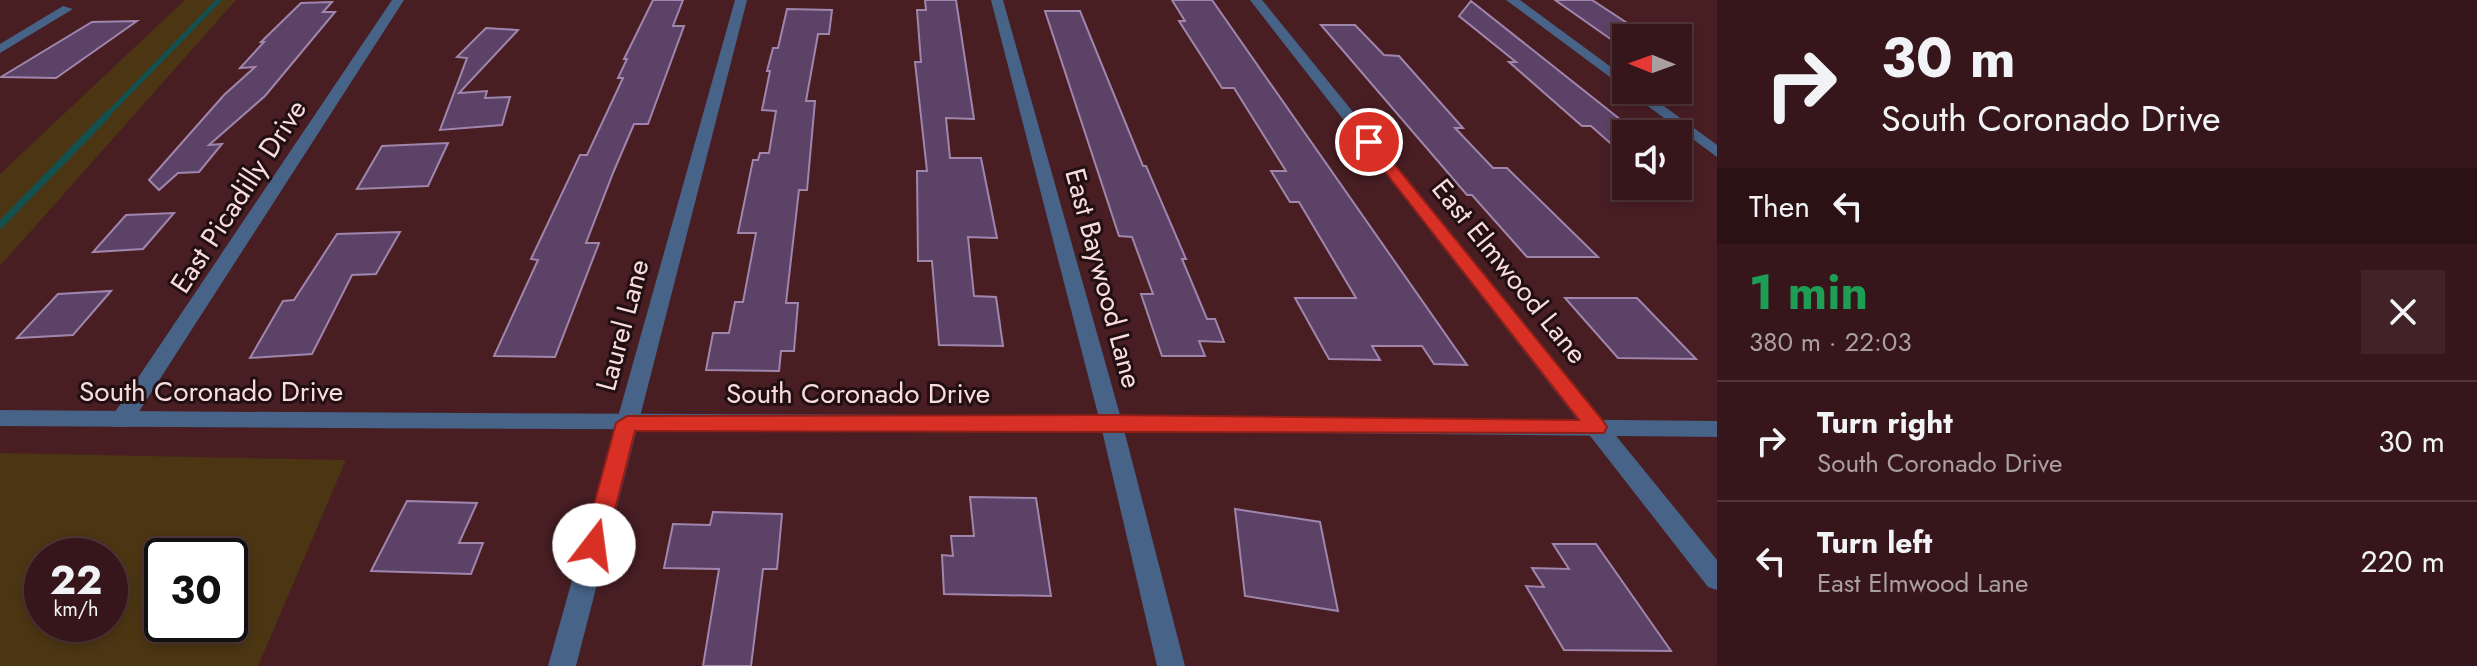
<!DOCTYPE html>
<html lang="en">
<head>
<meta charset="utf-8">
<style>
  :root { --surface:#36161a; --page:#412327; --text:#f1f3f6; --muted:#aa9fa2; --line:#503539 }
  body { margin:0; font-family:Jost,sans-serif; background:var(--page); color:var(--text); height:100vh; display:flex; flex-direction:column; font-size:30px; white-space:nowrap }
  * { box-sizing:border-box; margin:0 }
  p { font-size:26px; color:var(--muted) }
  .icon { flex:none; width:44px; height:44px; fill:none; stroke:currentColor; stroke-width:2; stroke-linecap:round; stroke-linejoin:round }
  .map { position:relative; flex:1; overflow:hidden }
  .sheet { display:flex; flex-direction:column; background:var(--surface); width:760px }
  .sheet>* { flex:none }
  .hud { background:#36161a; color:var(--text); overflow:hidden }
  .needle { width:52px; rotate:271deg }
  .tools { position:absolute; left:1612px; top:24px; display:grid; gap:16px }
  .tools a { display:grid; place-items:center; width:80px; height:80px; border-radius:0px; background:var(--surface); box-shadow:0 4px 12px #0003,0 0 0 2px var(--line); font-size:40px }
  .speed { position:absolute; left:24px; top:538px; display:flex; gap:16px; font-size:40px; font-weight:700; text-align:center }
  .speed>* { display:grid; place-content:center; width:104px; height:104px; border-radius:50%; background:var(--surface); box-shadow:0 4px 12px #0003,0 0 0 2px var(--line); line-height:1 }
  .speed small { font-size:20px; font-weight:400 }
  .speed .limit { border:4px solid #111; border-radius:12px; background:#fff; color:#111 }
  .pin { position:absolute; display:grid; place-items:center; width:68px; height:68px; color:#fff; margin:-34px; border:4px solid #fff; border-radius:50%; box-shadow:0 2px 8px #0007 }
  .me { position:absolute; width:88px; margin:-44px; rotate:15deg; stroke-linejoin:round; filter:drop-shadow(0 0 6px #0008) }
  .turn { display:flex; align-items:center; gap:28px; height:168px; padding:0 32px; font-size:36px }
  .turn .icon { width:104px; height:104px; stroke-width:2.5 }
  .turn b { display:block; font-size:56px; line-height:68px }
  .then { display:flex; align-items:center; height:76px; padding:0 32px; background:#0003; gap:16px; font-size:30px }
  .round { display:grid; place-items:center; flex:none; width:84px; height:84px; border-radius:0px; background:var(--page) }
  .summary { display:flex; align-items:center; justify-content:space-between; height:136px; padding:0 32px }
  h1 { font-size:48px; font-weight:700; line-height:60px; color:#1e9e55 }
  ul { padding:0; list-style:none }
  li { display:flex; align-items:center; gap:24px; height:120px; padding:0 32px; border-top:2px solid var(--line) }
  li div { flex:1 }
  li b { display:block; font-size:30px }
  li em { font-style:normal }
  main { display:flex; flex:1; min-height:0 }
  .map>svg:first-child { display:block }
  .green { fill:#4b3513; fill-rule:evenodd }
  .lines { fill:none; stroke-linecap:round; stroke-linejoin:round }
  .stream-far1 { stroke:#135150; stroke-width:5 }
  .stream { stroke:#135150; stroke-width:7 }
  .building { fill:#5b4266; stroke:#a085ad; stroke-width:2 }
  .minor { fill:#476387; fill-rule:evenodd }
  .tertiary { fill:#476387; fill-rule:evenodd }
  .route { fill:#d93025; stroke:#8d1f18; stroke-width:2 }
  .labels { text-anchor:middle; stroke-width:6; stroke-linejoin:round; paint-order:stroke }
  .street-label { font-size:28px; fill:#f9dcdd; stroke:#220f11 }
</style>
</head>
<body>
<main>
<div class="map">
<svg width="1717" height="666" viewBox="0 0 1717 666">
  <rect width="100%" height="100%" fill="#481e23"/>
  <!-- green -->
  <path class="green" d="M185,0H236L0,266V174Z
    M0,453L346,460L258,666H0ZM42,556H110V624H42ZM162,556H230V624H162Z"/>
  <g class="lines">
    <!-- stream-far1 -->
    <path class="stream-far1" d="M105,117L219,0"/>
    <!-- stream -->
    <path class="stream" d="M0,225L107,115"/>
  </g>
  <!-- building -->
  <path class="building" d="M653,0H683L673,26H684L648,124H634L613,173L586,243H599L555,357L494,356L538,260L531,259L580,155H587L623,78H618L627,59H624Z
    M925,0H956L974,119L946,118L950,158H981L997,238L968,237L974,296L996,297L1003,346L939,345L932,261H918L917,171H927L915,62H921L917,10H926Z
    M1172,0H1212L1467,365L1434,364L1422,346H1372L1380,360L1329,359L1295,298H1356L1299,202H1290L1271,171H1286L1234,88H1222L1179,21H1185Z
    M1555,0H1592L1650,38L1612,40Z
    M1471,1L1626,124V157L1591,126H1582L1509,62H1516L1459,16Z
    M332,2L323,12H335L265,96L209,145L222,144L199,172L178,173L159,190L149,180L224,95L255,67L240,68L264,42H261L301,3Z
    M787,9L832,10L829,34H818L806,101H815L807,190H799L786,303H798L794,351H781L779,371L706,370L713,333H729L735,302H743L756,233H738L753,160H758L760,153H769L776,111L762,110L770,71H767L773,48H778Z
    M1045,11H1080L1143,166H1146L1186,259H1182L1207,319H1215L1224,342L1199,341L1205,356H1162L1141,294H1153L1132,237L1119,236Z
    M137,21L56,78L1,77L92,22Z
    M1321,25H1355L1384,55L1399,56L1463,128H1455L1493,168H1507L1598,257H1527L1472,195H1467Z
    M486,28L518,30L459,93L487,91L485,98L510,97L502,125L440,130L467,58L457,57Z
    M448,143L428,186L357,189L382,146Z
    M174,213L143,249L93,252L126,215Z
    M400,232L376,274L352,275L312,354L250,358L283,301L294,300L337,234Z
    M111,291L73,335L17,338L58,294Z
    M1565,298H1637L1696,359L1618,358Z
    M970,497L1036,498L1051,596L944,594L942,555L953,556L951,536H974Z
    M407,501L477,503L459,543H483L471,574L371,571Z
    M1235,509L1320,522L1338,611L1245,596Z
    M713,512L782,514L777,569H763L751,666H703L719,569L664,568L673,524L710,525Z
    M1553,544H1596L1671,651L1564,650L1526,586L1544,587L1532,568L1569,569Z"/>
  <g class="lines">
    <!-- minor -->
    <path class="minor" d="M392,0H404L129,427H113L110,421L113,415Z
      M735,0H747L576,666H548Z
      M991,0H1003L1122,422L1185,666H1157L1100,422Z
      M1250,0H1262L1717,560V590L1708,587Z
      M1506,0H1520L1626,78V89Z
      M63,6L73,9L0,53V44Z
      M1626,90H1642L1717,145V157Z"/>
    <!-- tertiary -->
    <path class="tertiary" d="M0,410C572,415 1145,414 1717,421V437C1145,430 572,430 0,426Z"/>
  </g>
  <!-- route -->
  <path class="route" d="M1369,138L1374,139L1604,422L1607,427L1604,433L635,431L606,545L603,551H586L583,545L616,423L627,416L1111,415L1579,420L1364,145L1362,142Z"/>
  <g class="labels">
    <!-- street labels -->
    <g class="street-label">
      <text transform="translate(238 196) rotate(-57)" y="10">East Picadilly Drive</text>
      <text transform="translate(1510 271) rotate(51)" y="10">East Elmwood Lane</text>
      <text transform="translate(1104 278) rotate(75)" y="10">East Baywood Lane</text>
      <text transform="translate(622 325) rotate(-75)" y="10">Laurel Lane</text>
      <text x="211" y="401">South Coronado Drive</text>
      <text x="858" y="403">South Coronado Drive</text>
    </g>
  </g>
</svg>
<div class="tools">
<a><svg class="needle" viewBox="-14 -14 28 28"><path d="M0-13l5 13h-10z" fill="#e53935"/><path d="M0 13l5-13h-10z" fill="#aa9fa2"/></svg></a>
<a><svg class="icon" aria-label="sound" viewBox="0 0 24 24"><path d="M4 9h4l5-4v14l-5-4H4zM17 9q2 3 0 6"/></svg></a>
</div>
<div class="speed"><div>22<small>km/h</small></div><div class="limit">30</div></div>
<div class="pin" style="left:1369px;top:142px;background:#d93025"><svg class="icon" aria-label="arrive" viewBox="0 0 24 24"><path d="M6 21V4h12l-3 4 3 4H6"/></svg></div>
<svg class="me" style="left:594px;top:545px" viewBox="-20 -20 40 40"><circle r="19" fill="#fff"/><path d="M0-13L10 11 0 6-10 11z" fill="#d93025"/></svg>
</div>
<section class="sheet">
<div class="hud">
<div class="turn"><svg class="icon" aria-label="right" viewBox="0 0 24 24"><path d="M7 20v-9h11M14 6l5 5-5 5"/></svg><div><b>30 m</b>South Coronado Drive</div></div>
<div class="then">Then<svg class="icon" aria-label="left" viewBox="0 0 24 24"><path d="M17 20v-9H6M10 6l-5 5 5 5"/></svg></div>
</div>
<div class="summary"><div><h1>1 min</h1><p>380 m · 22:03</p></div><a class="round"><svg class="icon" aria-label="close" viewBox="0 0 24 24"><path d="M6 6l12 12M18 6L6 18"/></svg></a></div>
<ul>
<li><svg class="icon" aria-label="right" viewBox="0 0 24 24"><path d="M7 20v-9h11M14 6l5 5-5 5"/></svg><div><b>Turn right</b><p>South Coronado Drive</p></div><em>30 m</em></li>
<li><svg class="icon" aria-label="left" viewBox="0 0 24 24"><path d="M17 20v-9H6M10 6l-5 5 5 5"/></svg><div><b>Turn left</b><p>East Elmwood Lane</p></div><em>220 m</em></li>
</ul>
</section>
</main>
</body>
</html>
